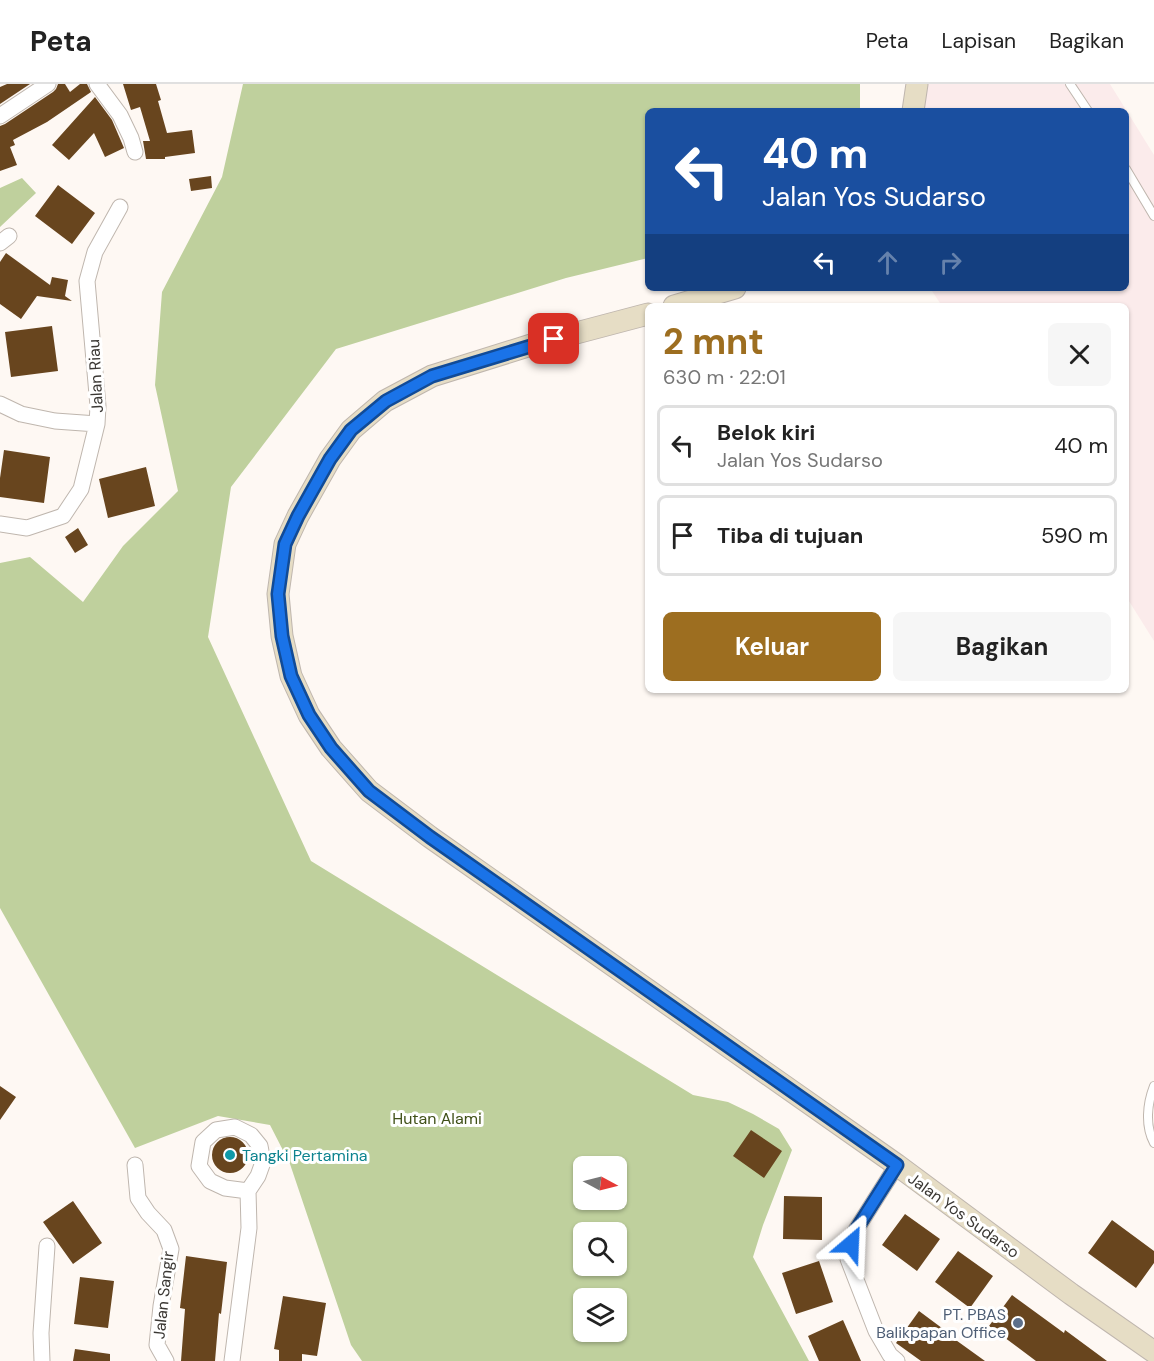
<!DOCTYPE html>
<html lang="id">
<head>
<meta charset="utf-8">
<style>
  :root { --surface:#fff; --page:#f6f6f6; --text:#222; --muted:#767676; --line:#e0e0e0; --accent:#9d6e20 }
  body { margin:0; font-family:"DM Sans",sans-serif; background:var(--page); color:var(--text); height:100vh; display:flex; flex-direction:column; font-size:22px; white-space:nowrap }
  * { box-sizing:border-box; margin:0 }
  p { font-size:20px; color:var(--muted) }
  .icon { flex:none; width:33px; height:33px; fill:none; stroke:currentColor; stroke-width:2; stroke-linecap:round; stroke-linejoin:round }
  .map { position:relative; flex:1; overflow:hidden }
  .side { position:absolute; left:645px; top:219px; width:484px; height:390px; display:flex; flex-direction:column; background:var(--surface); border-radius:9px; box-shadow:0 2px 4px #0004 }
  .side>* { flex:none }
  .banner { position:absolute; left:645px; top:24px; width:484px; height:183px; border-radius:9px; box-shadow:0 2px 4px #0004; background:#1a4fa0; color:#fff; overflow:hidden }
  .needle { width:39px; rotate:97deg }
  .controls { position:absolute; left:573px; top:1072px; display:grid; gap:12px }
  .controls a { display:grid; place-items:center; width:54px; height:54px; border-radius:9px; background:var(--surface); box-shadow:0 2px 4px #0004; font-size:30px }
  .pin { position:absolute; display:grid; place-items:center; width:51px; height:51px; color:#fff; margin:-26px; border-radius:12px; box-shadow:0 3px 9px #0006 }
  .me { position:absolute; width:66px; margin:-33px; rotate:26deg; stroke-linejoin:round; filter:drop-shadow(0 0 4px #0008) }
  .turn { display:flex; align-items:center; gap:21px; height:126px; padding:0 18px; font-size:27px }
  .turn .icon { width:78px; height:78px; stroke-width:2.5 }
  .turn b { display:block; font-size:42px; line-height:51px }
  .lanes { display:flex; align-items:center; height:57px; padding:0 18px; background:#0003; justify-content:center; gap:30px; direction:ltr }
  .lanes .off { opacity:.35 }
  .round { display:grid; place-items:center; flex:none; width:63px; height:63px; border-radius:9px; background:var(--page) }
  .headline { display:flex; align-items:center; justify-content:space-between; height:102px; padding:0 18px }
  h1 { font-size:36px; font-weight:700; line-height:45px; color:var(--accent) }
  .cta { display:flex; gap:12px; margin-top:auto; padding:12px 18px }
  .cta a { flex:1; height:69px; border-radius:9px; background:var(--accent); color:#fff; font-size:24px; font-weight:700; line-height:69px; text-align:center }
  .cta a+a { background:var(--page); color:var(--text) }
  ul { padding:0; list-style:none }
  li { display:flex; align-items:center; gap:18px; height:81px; margin:0 12px 9px; padding:0 6px; border:3px solid var(--line); border-radius:9px }
  li div { flex:1 }
  li b { display:block; font-size:22px }
  li em { font-style:normal }
  header { display:flex; align-items:center; gap:36px; box-sizing:border-box; height:84px; padding:0 30px; background:var(--surface); border-bottom:2px solid var(--line) }
  header strong { font-size:28px }
  nav { display:flex; gap:33px; margin-inline-start:auto; font-size:21px }
  .map>svg:first-child { display:block }
  .industrial { fill:#fbebeb }
  .forest { fill:#bfd09d; fill-rule:evenodd }
  .building { fill:#68451e }
  .lines { fill:none; stroke-linecap:round; stroke-linejoin:round }
  .lane-casing { stroke:#bfb6ae; stroke-width:10 }
  .street-casing { stroke:#bfb6ae; stroke-width:17 }
  .secondary-casing { stroke:#bfb6ae; stroke-width:23 }
  .lane { stroke:#fff; stroke-width:8 }
  .street { stroke:#fff; stroke-width:15 }
  .secondary { stroke:#e6ddc5; stroke-width:21 }
  .route-casing { stroke:#114b97; stroke-width:15 }
  .route { stroke:#1a73e8; stroke-width:10 }
  .culture-dot { fill:#0f9aa8; stroke:#fff; stroke-width:2 }
  .service-dot { fill:#5c6f8a; stroke:#fff; stroke-width:2 }
  .labels { text-anchor:middle; stroke-width:6; stroke-linejoin:round; paint-order:stroke }
  .street-label { font-size:16px; fill:#3b3834; stroke:#fff }
  .park-label { font-size:16px; fill:#405018; stroke:#fff }
  .culture-label { font-size:16px; fill:#0d838f; stroke:#fff; text-anchor:start }
  .service-label { font-size:16px; fill:#4e5e75; stroke:#fff; text-anchor:end }
</style>
</head>
<body>
<header>
<strong>Peta</strong>
<nav><a>Peta</a><a>Lapisan</a><a>Bagikan</a></nav>
</header>
<div class="map">
<svg width="1154" height="1277" viewBox="0 0 1154 1277">
  <rect width="100%" height="100%" fill="#fef8f3"/>
  <!-- industrial -->
  <path class="industrial" d="M918,0H1110L1154,71V557L1127,514L1126,222H942L930,204H1126V27H914Z"/>
  <!-- forest -->
  <path class="forest" d="M243,0H860V27H648V174L566,194L336,265L231,403L208,553L311,777L693,1011L728,1018L753,1030L779,1045L792,1066L763,1141L753,1173L809,1277H362L351,1261L290,1080L270,1041L218,1032L135,1064L0,824V479L30,473L83,518L123,462L178,407L155,301L162,208L222,93ZM584,1083H616V1116H584ZM584,1149H616V1182H584ZM584,1215H616V1248H584Z
    M22,94L36,109L0,143V104Z"/>
  <!-- building -->
  <path class="building" d="M7,0H30L0,20V3Z
    M58,0H65L70,8L80,0H87L91,8L47,38L13,56L15,61L10,63L17,81L0,87V42L5,40L53,8L56,5Z
    M123,0H156L161,16L158,17L167,49L192,46L195,69L165,73V75H146L143,57H150L140,23L131,26Z
    M95,13L112,36L124,64L105,73L94,49L69,76L52,61Z
    M211,92L212,104L191,107L189,95Z
    M58,101L95,129L72,160L35,132Z
    M6,169L50,201L52,193L68,196L65,212L72,217L37,212L21,235L0,220V178Z
    M52,242L58,287L11,293L5,248Z
    M4,366L50,373L44,419L0,413V394Z
    M146,383L155,422L108,434L99,395Z
    M78,444L88,461L75,469L65,453Z
    M0,1002L16,1013L0,1036Z
    M751,1046L782,1067L764,1094L733,1072Z
    M212 1071a18 18 0 1 1 36 0a18 18 0 1 1-36 0Z
    M784,1112L822,1113V1156L783,1155Z
    M73,1117L102,1159L73,1180L43,1138Z
    M905,1130L940,1155L917,1187L882,1161Z
    M1112,1136L1154,1167V1179L1136,1204L1088,1169Z
    M958,1167L993,1192L970,1224L935,1198Z
    M186,1172L227,1178L221,1230L219,1229L215,1277H181L185,1225L180,1224Z
    M819,1177L833,1218L796,1230L782,1189Z
    M80,1193L114,1197L108,1244L74,1240Z
    M1012,1211L1064,1249L1065,1246L1107,1277H1036L989,1242Z
    M283,1212L326,1219L317,1272L302,1270V1277H279V1266L274,1265Z
    M919,1227L954,1253L953,1254L985,1277H921L896,1259Z
    M843,1236L861,1277H819L808,1252Z
    M75,1265L110,1270V1277H73Z"/>
  <g class="lines">
    <!-- lane casing -->
    <g class="lane-casing">
      <path id="lane" d="M1070,0L1088,27
        M1126,85L1154,132
        M1154,1002C1147,1020 1145,1042 1154,1059"/>
    </g>
    <!-- street casing -->
    <g class="street-casing">
      <path id="street" d="M97,0L120,31L131,54L135,68
        M0,32L48,0
        M0,159L9,152
        M0,320L21,330L55,337L97,340
        M0,440L27,444L63,432L81,405L97,340L98,322L87,197L95,168L120,123
        M135,1081L138,1114L148,1129L164,1146L171,1165L161,1222L157,1261L166,1277
        M897,1081L854,1149L848,1175L876,1247L890,1271L897,1277
        M42,1277L41,1249L47,1162
        M232,1277L249,1144L248,1107L258,1092L263,1078L260,1062L251,1051L235,1043L216,1046L203,1058L199,1082L210,1097L225,1104L248,1107"/>
    </g>
    <!-- secondary casing -->
    <g class="secondary-casing">
      <path id="secondary" d="M913,27L917,0
        M674,222L735,204
        M648,230L531,261L432,292L385,317L351,346L330,375L298,432L285,460L278,510L282,552L291,592L309,631L331,664L369,707L430,753L897,1081L1071,1210L1154,1268"/>
    </g>
    <!-- lane -->
    <use href="#lane" class="lane"/>
    <!-- street -->
    <use href="#street" class="street"/>
    <!-- secondary -->
    <use href="#secondary" class="secondary"/>
  </g>
  <g class="lines">
    <!-- route casing -->
    <g class="route-casing">
      <path id="route" d="M554,255L432,292L386,317L351,346L330,375L298,432L285,460L278,510L282,552L291,592L309,631L331,664L369,707L430,753L897,1081L854,1149L851,1160"/>
    </g>
    <!-- route -->
    <use href="#route" class="route"/>
  </g>
  <!-- markers -->
  <circle class="culture-dot" cx="230" cy="1071" r="6"/>
  <circle class="service-dot" cx="1018" cy="1239" r="6"/>
  <g class="labels">
    <!-- street labels -->
    <g class="street-label">
      <text transform="translate(95 292) rotate(-93)" y="6">Jalan Riau</text>
      <text transform="translate(964 1131) rotate(36)" y="6">Jalan Yos Sudarso</text>
      <text transform="translate(163 1211) rotate(-84)" y="6">Jalan Sangir</text>
    </g>
    <!-- park labels -->
    <g class="park-label">
      <text x="437" y="1040">Hutan Alami</text>
    </g>
    <!-- culture labels -->
    <g class="culture-label">
      <text x="242" y="1077">Tangki Pertamina</text>
    </g>
    <!-- service labels -->
    <g class="service-label">
      <text x="1006" y="1236">PT. PBAS<tspan x="1006" dy="18">Balikpapan Office</tspan></text>
    </g>
  </g>
</svg>
<div class="controls">
<a><svg class="needle" viewBox="-14 -14 28 28"><path d="M0-13l5 13h-10z" fill="#e53935"/><path d="M0 13l5-13h-10z" fill="#767676"/></svg></a>
<a><svg class="icon" aria-label="search" viewBox="0 0 24 24"><circle cx="10" cy="10" r="6"/><path d="M15 15l6 6"/></svg></a>
<a><svg class="icon" aria-label="layers" viewBox="0 0 24 24"><path d="M12 4l9 5-9 5-9-5zM3 14l9 5 9-5"/></svg></a>
</div>
<div class="pin" style="left:554px;top:255px;background:#d93025"><svg class="icon" aria-label="arrive" viewBox="0 0 24 24"><path d="M6 21V4h12l-3 4 3 4H6"/></svg></div>
<svg class="me" style="left:851px;top:1160px" viewBox="-20 -20 40 40"><path d="M0-17L14 15 0 8-14 15z" fill="#1a73e8" stroke="#fff" stroke-width="4"/></svg>
<div class="banner">
<div class="turn"><svg class="icon" aria-label="left" viewBox="0 0 24 24"><path d="M17 20v-9H6M10 6l-5 5 5 5"/></svg><div><b>40 m</b>Jalan Yos Sudarso</div></div>
<div class="lanes"><svg class="icon" aria-label="left" viewBox="0 0 24 24"><path d="M17 20v-9H6M10 6l-5 5 5 5"/></svg><svg class="icon off" aria-label="ahead" viewBox="0 0 24 24"><path d="M12 20V5M6 11l6-6 6 6"/></svg><svg class="icon off" aria-label="right" viewBox="0 0 24 24"><path d="M7 20v-9h11M14 6l5 5-5 5"/></svg></div>
</div>
<section class="side">
<div class="headline"><div><h1>2 mnt</h1><p>630 m · 22:01</p></div><a class="round"><svg class="icon" aria-label="close" viewBox="0 0 24 24"><path d="M6 6l12 12M18 6L6 18"/></svg></a></div>
<ul>
<li><svg class="icon" aria-label="left" viewBox="0 0 24 24"><path d="M17 20v-9H6M10 6l-5 5 5 5"/></svg><div><b>Belok kiri</b><p>Jalan Yos Sudarso</p></div><em>40 m</em></li>
<li><svg class="icon" aria-label="arrive" viewBox="0 0 24 24"><path d="M6 21V4h12l-3 4 3 4H6"/></svg><div><b>Tiba di tujuan</b></div><em>590 m</em></li>
</ul>
<div class="cta"><a>Keluar</a><a>Bagikan</a></div>
</section>
</div>
</body>
</html>
